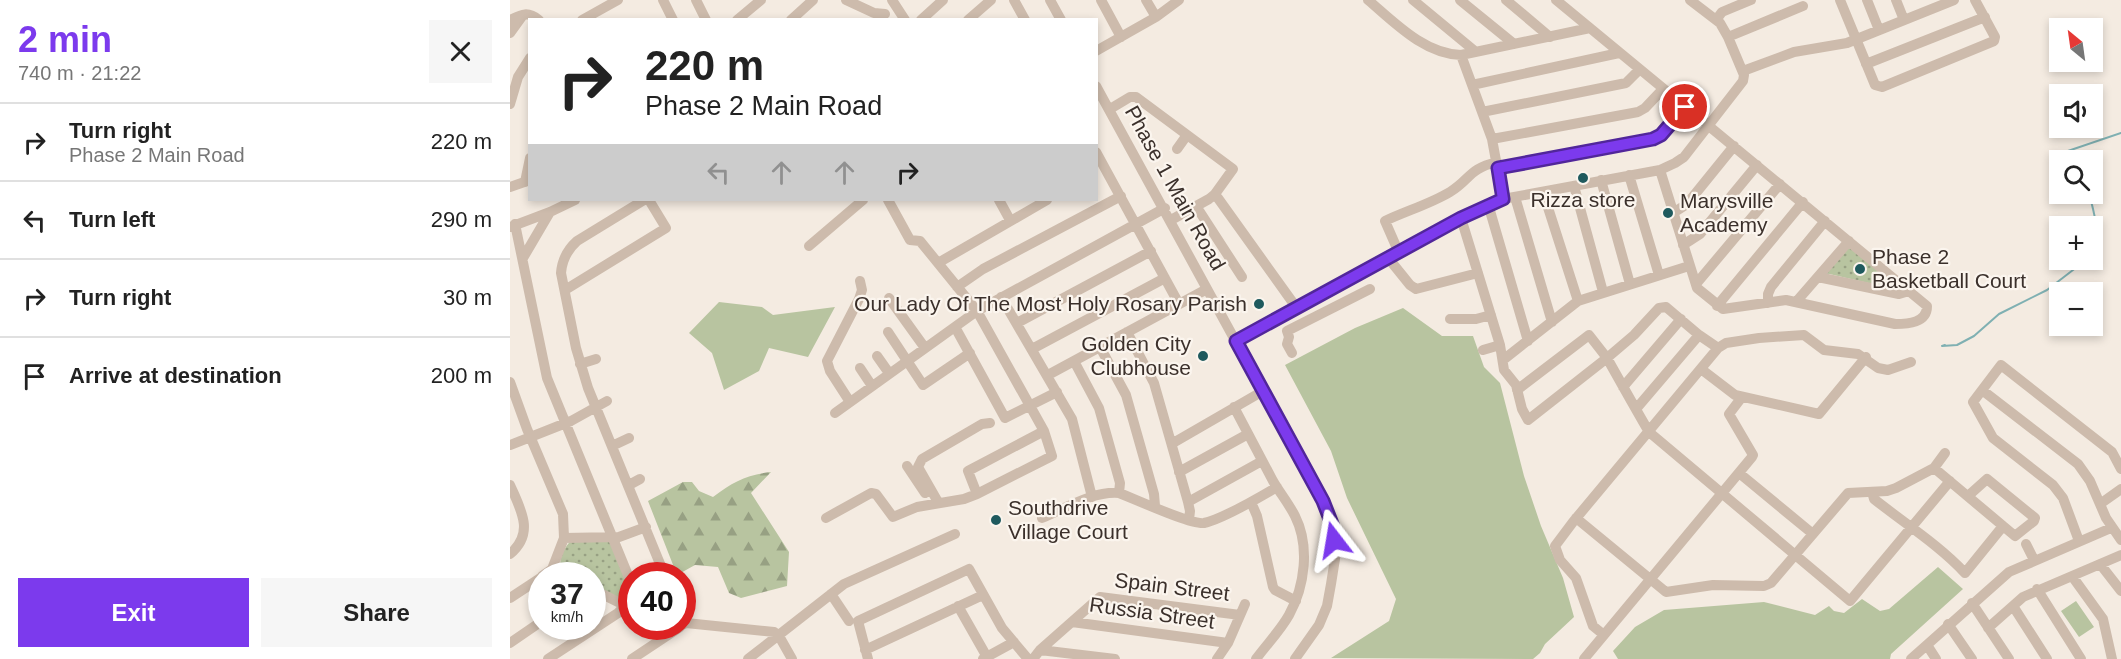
<!DOCTYPE html>
<html lang="en">
<head>
<meta charset="utf-8">
<style>
  :root { --surface:#fff; --page:#f6f6f6; --text:#222; --muted:#767676; --line:#e0e0e0; --accent:#7c3aed }
  body { margin:0; font-family:Helvetica,sans-serif; background:var(--page); color:var(--text); height:100vh; display:flex; flex-direction:column; font-size:22px; white-space:nowrap }
  * { box-sizing:border-box; margin:0 }
  p { font-size:20px; color:var(--muted) }
  .icon { flex:none; width:33px; height:33px; fill:none; stroke:currentColor; stroke-width:2; stroke-linecap:round; stroke-linejoin:round }
  .map { position:relative; flex:1; overflow:hidden }
  .details { display:flex; flex-direction:column; background:var(--surface); width:510px }
  .details>* { flex:none }
  .banner { position:absolute; left:18px; top:18px; width:570px; height:183px; border-radius:0px; box-shadow:0 3px 9px #0003; background:#fff; color:var(--text); overflow:hidden }
  .needle { width:39px; rotate:331deg }
  .fabs { position:absolute; left:1539px; top:18px; display:grid; gap:12px }
  .fabs a { display:grid; place-items:center; width:54px; height:54px; border-radius:0px; background:var(--surface); box-shadow:0 3px 9px #0003; font-size:30px }
  .speed { position:absolute; left:18px; top:562px; display:flex; gap:12px; font-size:30px; font-weight:700; text-align:center }
  .speed>* { display:grid; place-content:center; width:78px; height:78px; border-radius:50%; background:var(--surface); box-shadow:0 3px 9px #0003; line-height:1 }
  .speed small { font-size:15px; font-weight:400 }
  .speed .limit { border:9px solid #d22; background:#fff; color:#111 }
  .pin { position:absolute; display:grid; place-items:center; width:51px; height:51px; color:#fff; margin:-26px; border:3px solid #fff; border-radius:50%; box-shadow:0 2px 6px #0007 }
  .me { position:absolute; width:66px; margin:-33px; rotate:346deg; stroke-linejoin:round; filter:drop-shadow(0 0 4px #0008) }
  .turn { display:flex; align-items:center; gap:21px; height:126px; padding:0 18px; font-size:27px }
  .turn .icon { width:78px; height:78px; stroke-width:2.5 }
  .turn b { display:block; font-size:42px; line-height:51px }
  .lanes { display:flex; align-items:center; height:57px; padding:0 18px; background:#0003; justify-content:center; gap:30px; direction:ltr }
  .lanes .off { opacity:.35 }
  .round { display:grid; place-items:center; flex:none; width:63px; height:63px; border-radius:0px; background:var(--page) }
  .overview { display:flex; align-items:center; justify-content:space-between; height:102px; padding:0 18px }
  h1 { font-size:36px; font-weight:700; line-height:45px; color:var(--accent) }
  .action { display:flex; gap:12px; margin-top:auto; padding:12px 18px }
  .action a { flex:1; height:69px; border-radius:0px; background:var(--accent); color:#fff; font-size:24px; font-weight:700; line-height:69px; text-align:center }
  .action a+a { background:var(--page); color:var(--text) }
  ul { padding:0; list-style:none }
  li { display:flex; align-items:center; gap:18px; height:78px; padding:0 18px; border-top:2px solid var(--line) }
  li div { flex:1 }
  li b { display:block; font-size:22px }
  li em { font-style:normal }
  main { display:flex; flex:1; min-height:0 }
  .map>svg:first-child { display:block }
  .grass { fill:#b8c4a0 }
  .forest { fill:url(#forest-firs) }
  .park { fill:url(#park-dots) }
  .lines { fill:none; stroke-linecap:round; stroke-linejoin:round }
  .stream { stroke:#7fb0b2; stroke-width:2 }
  .minor { stroke:#cdbbac; stroke-width:10 }
  .route-casing { stroke:#51269a; stroke-width:15 }
  .route { stroke:#7c3aed; stroke-width:10 }
  .poi-dot { fill:#1f5a5e; stroke:#fbf5ee; stroke-width:2 }
  .labels { text-anchor:middle; stroke-width:4.5; stroke-linejoin:round; paint-order:stroke }
  .street-label { font-size:21px; fill:#3b302b; stroke:#fbf5ee }
  .poi-label { font-size:21px; fill:#3b302b; stroke:#fbf5ee; text-anchor:start }
</style>
</head>
<body>
<main>
<section class="details">
<div class="overview"><div><h1>2 min</h1><p>740 m · 21:22</p></div><a class="round"><svg class="icon" aria-label="close" viewBox="0 0 24 24"><path d="M6 6l12 12M18 6L6 18"/></svg></a></div>
<ul>
<li><svg class="icon" aria-label="right" viewBox="0 0 24 24"><path d="M7 20v-9h11M14 6l5 5-5 5"/></svg><div><b>Turn right</b><p>Phase 2 Main Road</p></div><em>220 m</em></li>
<li><svg class="icon" aria-label="left" viewBox="0 0 24 24"><path d="M17 20v-9H6M10 6l-5 5 5 5"/></svg><div><b>Turn left</b></div><em>290 m</em></li>
<li><svg class="icon" aria-label="right" viewBox="0 0 24 24"><path d="M7 20v-9h11M14 6l5 5-5 5"/></svg><div><b>Turn right</b></div><em>30 m</em></li>
<li><svg class="icon" aria-label="arrive" viewBox="0 0 24 24"><path d="M6 21V4h12l-3 4 3 4H6"/></svg><div><b>Arrive at destination</b></div><em>200 m</em></li>
</ul>
<div class="action"><a>Exit</a><a>Share</a></div>
</section>
<div class="map">
<svg width="1611" height="659" viewBox="0 0 1611 659">
  <defs>
    <pattern id="forest-firs" width="22" height="20" patternUnits="userSpaceOnUse" patternTransform="scale(1.5)"><rect width="22" height="20" fill="#b8c4a0"/><path d="M5 1l3.5 6h-7zM16 11l3.5 6h-7z" fill="#97a083"/></pattern>
    <pattern id="park-dots" width="8" height="8" patternUnits="userSpaceOnUse" patternTransform="scale(1.5)"><rect width="8" height="8" fill="#b8c4a0"/><path d="M2 2h.1M6 6h.1" fill="none" stroke="#97a083" stroke-width="1.8" stroke-linecap="round"/></pattern>
  </defs>
  <rect width="100%" height="100%" fill="#f4ebe1"/>
  <!-- grass -->
  <path class="grass" d="M209,302L252,307L263,315L325,307L298,357L259,348L249,371L214,390L202,353L179,333Z
    M893,308L932,336H963L974,367L990,383L1014,476L1031,526L1053,578L1064,617L1035,644L1030,653L1023,659L821,658L879,621L886,599L837,498L821,451L775,365L845,328Z
    M1428,567L1453,589L1381,654L1380,659H1108L1103,651L1125,627L1154,610L1254,602L1305,615L1319,606L1324,611L1334,613L1352,599L1370,611L1379,609Z
    M1566,601L1584,627L1569,637L1551,611Z"/>
  <!-- forest -->
  <path class="forest" d="M261,472L241,493L279,552L277,586L231,598L219,593L208,567L185,565L167,575L138,501L173,482H182L189,491L203,497C223,482 236,475 261,472Z"/>
  <!-- park -->
  <path class="park" d="M1339,245L1386,284L1380,288L1315,273Z
    M61,541H98L101,543L119,589L113,598H108L83,586L82,576H64L51,569C48,561 54,547 61,541Z"/>
  <g class="lines">
    <!-- stream -->
    <path class="stream" d="M1551,160L1549,154L1611,133
      M1574,194L1580,197C1584,213 1592,239 1582,254
      M1435,345L1432,346L1447,345L1464,336L1489,314L1537,290L1576,260"/>
    <!-- minor -->
    <path class="minor" d="M153,0L163,20
      M186,0L196,20
      M336,0L364,13L375,14
      M382,0L395,20
      M504,0L515,20
      M540,0L551,20
      M591,0L611,37
      M636,0L646,17
      M858,0C884,22 914,54 951,55L1080,28
      M903,0L966,52
      M950,0L1004,44
      M996,0L1040,37
      M1046,0L1417,306C1417,323 1398,324 1385,324L1276,300L1213,309L1187,288L1150,170
      M1330,0L1365,85L1372,87L1484,41L1485,37L1465,0
      M1357,0L1369,30
      M1386,0L1394,20
      M0,20C12,14 18,11 29,20
      M72,20L108,0
      M227,20L251,0
      M281,20L303,0
      M411,20L433,0
      M458,20L481,0
      M1206,20L1212,12L1241,0
      M0,33L13,15
      M1218,37L1293,6
      M586,51L646,17L669,0
      M951,55L982,139L993,199
      M1356,64L1475,17
      M1233,71L1284,52L1337,43L1444,0
      M962,85L1109,53
      M586,86L813,501L822,524L824,540L825,559L821,584L817,606L809,625L785,659
      M0,104L8,77L20,58
      M600,109L620,97H626L723,169L705,194L699,199L661,220
      M972,112L1116,83L1129,70
      M982,139L1128,112L1135,108L1153,89
      M667,149L677,135
      M586,152L669,304
      M988,169L1143,139L1151,135L1175,107
      M1119,175L1149,275
      M1091,180L1120,284
      M15,182L20,158
      M1064,186L1093,292
      M0,187L20,180
      M1033,192L1068,301
      M705,194L786,307
      M1005,197L1042,322
      M134,200L67,241C57,250 52,260 51,273L66,348L78,388L155,576
      M489,200L500,220
      M978,204L1018,341
      M686,206L732,277
      M1163,213L1177,204L1224,146
      M951,218L990,345L994,370L1006,385L1012,409L1018,420L1097,358L1079,335L1007,390
      M5,224L37,378L122,585
      M0,227L40,212L65,200
      M1173,245L1190,234L1247,165
      M299,246L353,200
      M889,253L875,221C896,211 920,204 940,192C961,179 958,169 987,162
      M13,258L40,212
      M879,259L900,285L906,289L968,273
      M428,263L537,200
      M1308,277L1389,294L1399,291
      M1186,284L1270,184
      M447,287L473,269L611,196
      M55,290L156,228L139,200
      M491,297L562,419L582,497
      M379,298L415,348
      M1286,302L1339,241
      M1258,303V294L1261,287L1315,221
      M1207,306L1293,202
      M940,319H966L981,315
      M507,323L641,251
      M445,327L495,418L547,392
      M378,332L413,385L460,353
      M617,332L644,383L678,502L680,511L679,520
      M1189,335L1208,348
      M726,341L978,204L993,199L1150,170L1165,163L1174,157L1233,81L1234,75L1218,37L1210,23L1180,0
      M590,347L616,395L644,494L645,506
      M522,349L655,278
      M973,350L990,345
      M782,353L777,344L779,337L777,331L860,289
      M367,356L379,373
      M993,360L1068,301L1179,266
      M564,361L589,408L610,483L609,493
      M70,364L86,359
      M350,368L362,386
      M1191,369L1225,395L1309,414L1356,357
      M538,375L697,289
      M0,382L17,429L53,514L54,538L42,569L32,576
      M1113,387L1171,319
      M1472,390L1568,464L1580,481L1596,518L1611,540
      M340,402L320,371L317,361L349,299L352,290L350,281
      M724,407C737,432 750,456 763,481C770,493 779,504 785,516C800,546 795,586 779,615C770,631 757,644 746,659
      M1126,409L1189,335L1156,307L1149,308L1124,335L1097,358C1111,383 1125,408 1139,432L1340,601L1440,481
      M325,413L467,311L655,208
      M663,443L753,391
      M0,445L61,421L97,401
      M102,446L119,438
      M397,466L415,493
      M1424,468L1505,536L1524,521L1525,518L1477,479L1458,496
      M669,472L738,434
      M1229,473L1303,534
      M0,485C11,510 25,533 0,554
      M119,485L130,479
      M1362,492L1364,499C1394,523 1429,545 1455,573L1493,526
      M467,494L458,471L534,431
      M428,502L408,467L412,459L472,424L480,423
      M678,502L752,461
      M741,502L747,516L763,587L765,590L786,601
      M1590,504L1611,489
      M316,518L361,493L366,494L383,517L407,507L454,499L467,494L542,456L534,431L467,311L410,241L400,240L378,200
      M532,518C556,508 583,491 609,493C625,499 681,525 694,523C713,519 750,497 767,487
      M1066,518L1156,592L1203,585L1254,586L1261,583L1338,493L1377,491L1386,488L1424,468L1435,453
      M54,538L109,537L136,527
      M1569,541L1553,498L1543,485L1483,438L1463,402L1491,365L1602,452L1611,469
      M1516,544L1524,560
      M1590,564L1611,591
      M42,569L56,576
      M1562,576L1593,619L1602,659
      M82,589L114,605
      M1527,589L1571,659
      M321,594L339,621
      M0,598L32,577
      M1462,603L1499,659
      M448,606L477,657
      M1503,606L1537,659
      M562,622L718,643
      M1438,624L1462,659
      M172,625L176,623L264,632L269,636L282,659
      M1478,628L1513,597L1611,555
      M1094,635L1083,626L1066,578L1050,560L1045,546L1063,522L1208,348L1216,343L1249,338L1294,335L1314,350L1348,354L1368,368L1378,370L1401,362
      M0,643L32,621
      M1417,645L1426,659
      M355,650L473,595
      M530,650L605,659
      M38,659L108,613L122,598
      M122,659L170,627
      M238,659L334,584L445,534
      M358,659L348,621L459,569L492,628L518,659
      M473,659L504,642
      M523,659L530,650L590,597L730,615
      M707,659L718,643L735,604
      M1074,659L1242,457L1243,455L1219,414L1232,397
      M1401,659L1499,572L1601,528"/>
  </g>
  <g class="lines">
    <!-- route casing -->
    <g class="route-casing">
      <path id="route" d="M824,540L822,524L813,501L726,341L951,218L993,199L988,168L1143,139L1151,135L1175,107"/>
    </g>
    <!-- route -->
    <use href="#route" class="route"/>
  </g>
  <!-- markers -->
  <g class="poi-dot">
    <circle cx="1073" cy="178" r="6"/>
    <circle cx="1158" cy="213" r="6"/>
    <circle cx="1350" cy="269" r="6"/>
    <circle cx="749" cy="304" r="6"/>
    <circle cx="693" cy="356" r="6"/>
    <circle cx="486" cy="520" r="6"/>
  </g>
  <g class="labels">
    <!-- street labels -->
    <g class="street-label">
      <text transform="translate(665 188) rotate(61)" y="7">Phase 1 Main Road</text>
      <text transform="translate(662 587) rotate(7)" y="7">Spain Street</text>
      <text transform="translate(642 613) rotate(8)" y="7">Russia Street</text>
    </g>
    <!-- poi labels -->
    <g class="poi-label">
      <text x="1073" y="207" text-anchor="middle">Rizza store</text>
      <text x="1170" y="208">Marysville<tspan x="1170" dy="24">Academy</tspan></text>
      <text x="1362" y="264">Phase 2<tspan x="1362" dy="24">Basketball Court</tspan></text>
      <text x="737" y="311" text-anchor="end">Our Lady Of The Most Holy Rosary Parish</text>
      <text x="681" y="351" text-anchor="end">Golden City<tspan x="681" dy="24">Clubhouse</tspan></text>
      <text x="498" y="515">Southdrive<tspan x="498" dy="24">Village Court</tspan></text>
    </g>
  </g>
</svg>
<div class="fabs">
<a><svg class="needle" viewBox="-14 -14 28 28"><path d="M0-13l5 13h-10z" fill="#e53935"/><path d="M0 13l5-13h-10z" fill="#767676"/></svg></a>
<a><svg class="icon" aria-label="sound" viewBox="0 0 24 24"><path d="M4 9h4l5-4v14l-5-4H4zM17 9q2 3 0 6"/></svg></a>
<a><svg class="icon" aria-label="search" viewBox="0 0 24 24"><circle cx="10" cy="10" r="6"/><path d="M15 15l6 6"/></svg></a>
<a>+</a>
<a>−</a>
</div>
<div class="speed"><div>37<small>km/h</small></div><div class="limit">40</div></div>
<div class="pin" style="left:1175px;top:107px;background:#d93025"><svg class="icon" aria-label="arrive" viewBox="0 0 24 24"><path d="M6 21V4h12l-3 4 3 4H6"/></svg></div>
<svg class="me" style="left:824px;top:540px" viewBox="-20 -20 40 40"><path d="M0-17L14 15 0 8-14 15z" fill="#7c3aed" stroke="#fff" stroke-width="4"/></svg>
<div class="banner">
<div class="turn"><svg class="icon" aria-label="right" viewBox="0 0 24 24"><path d="M7 20v-9h11M14 6l5 5-5 5"/></svg><div><b>220 m</b>Phase 2 Main Road</div></div>
<div class="lanes"><svg class="icon off" aria-label="left" viewBox="0 0 24 24"><path d="M17 20v-9H6M10 6l-5 5 5 5"/></svg><svg class="icon off" aria-label="ahead" viewBox="0 0 24 24"><path d="M12 20V5M6 11l6-6 6 6"/></svg><svg class="icon off" aria-label="ahead" viewBox="0 0 24 24"><path d="M12 20V5M6 11l6-6 6 6"/></svg><svg class="icon" aria-label="right" viewBox="0 0 24 24"><path d="M7 20v-9h11M14 6l5 5-5 5"/></svg></div>
</div>
</div>
</main>
</body>
</html>
